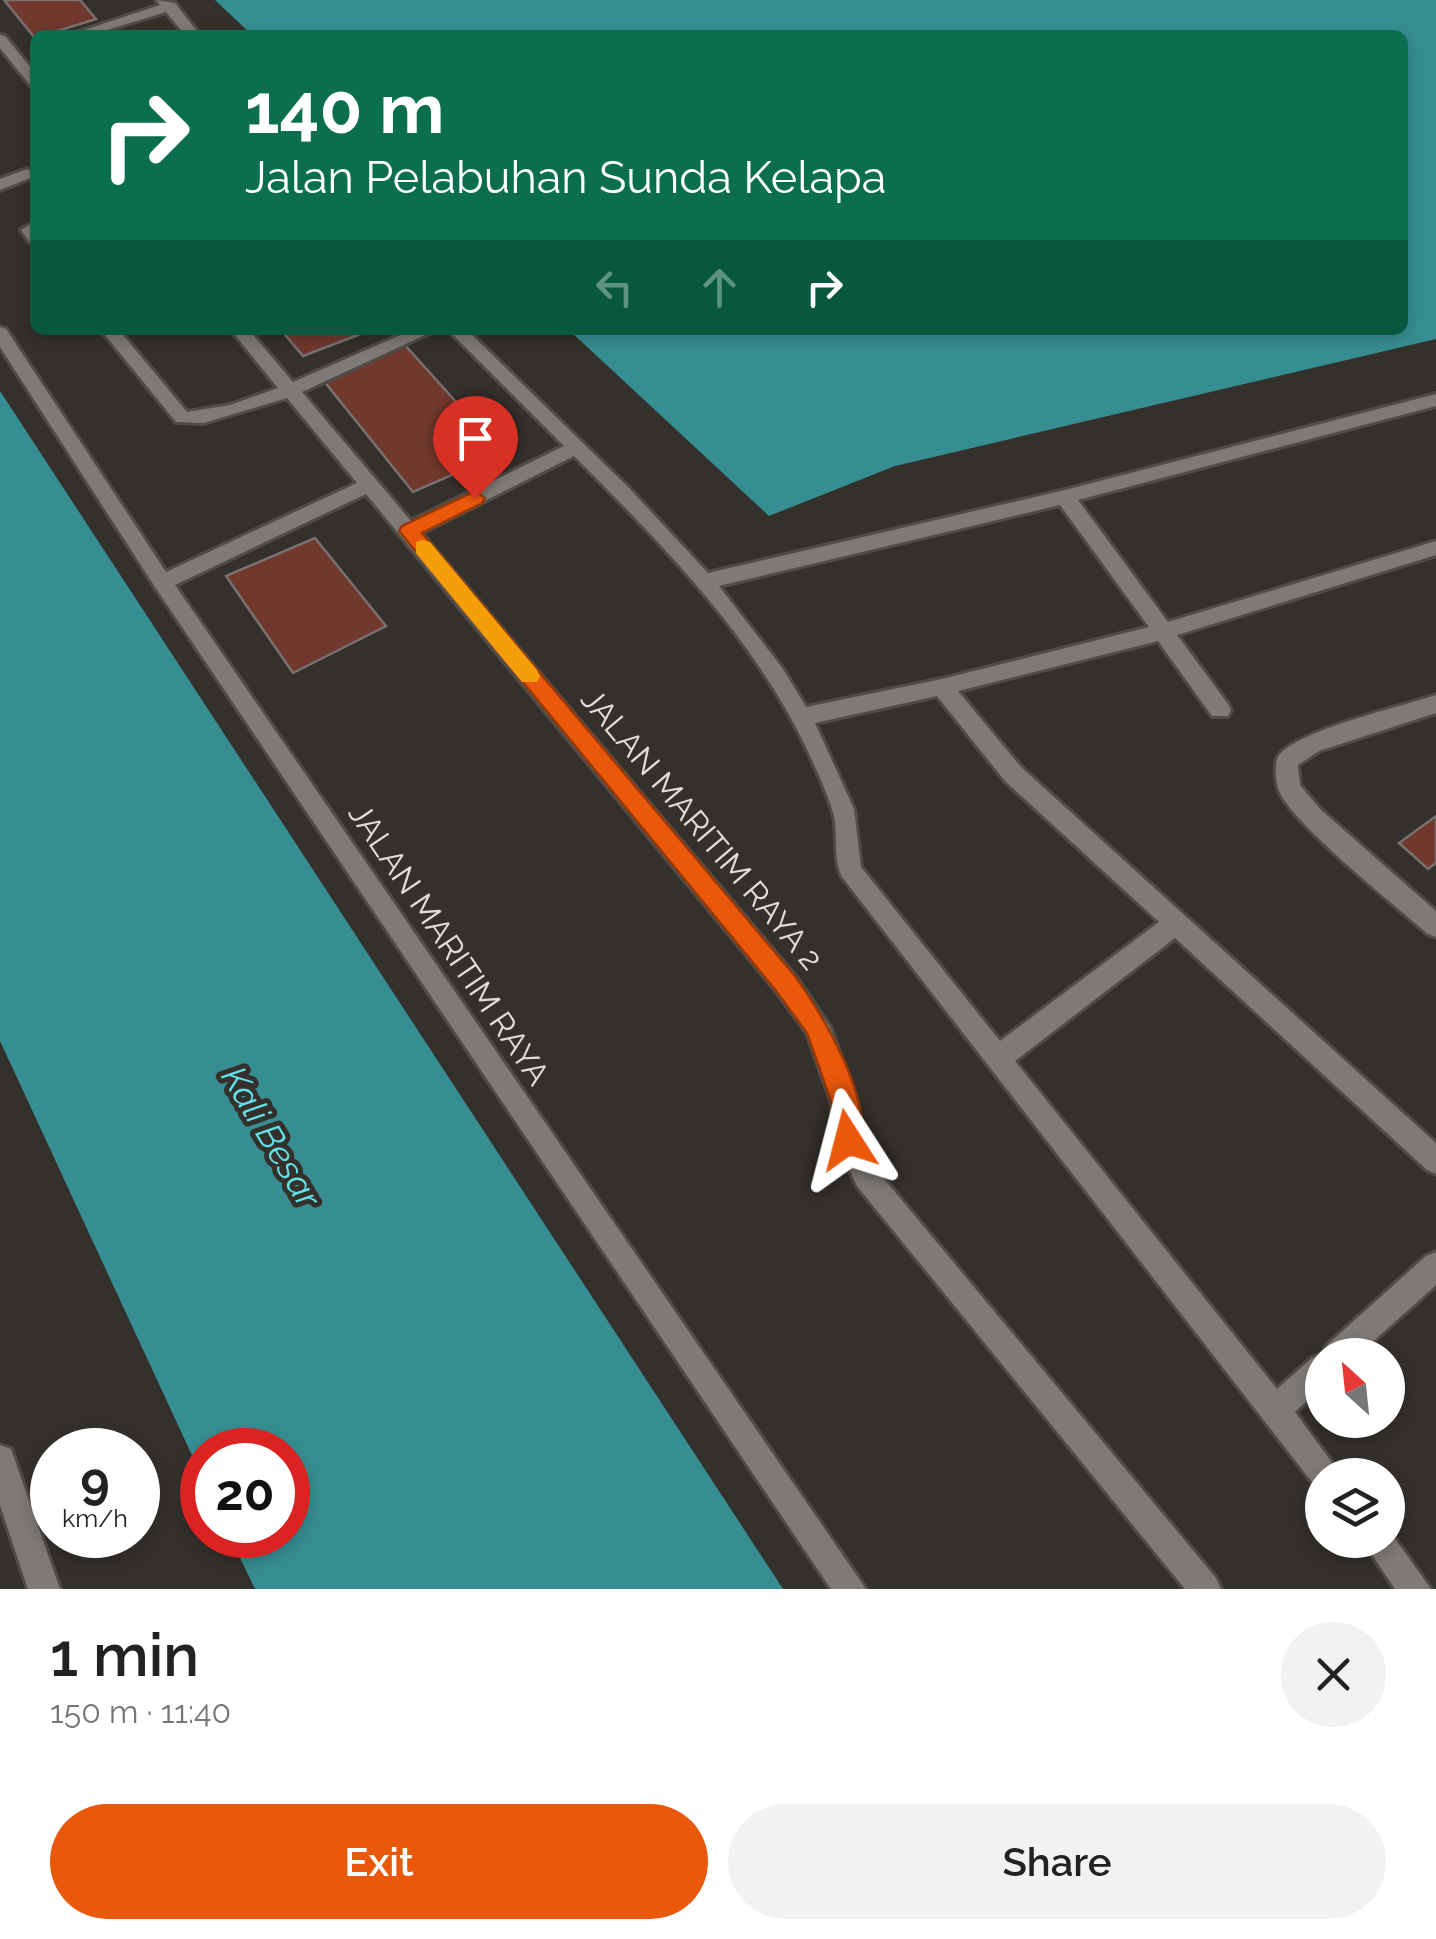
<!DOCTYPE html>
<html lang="en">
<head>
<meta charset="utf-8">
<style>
  :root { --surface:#fff; --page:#f2f2f2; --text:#222; --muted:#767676; --accent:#ea580c }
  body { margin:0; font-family:Raleway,sans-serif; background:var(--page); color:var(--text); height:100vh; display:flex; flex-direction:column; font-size:38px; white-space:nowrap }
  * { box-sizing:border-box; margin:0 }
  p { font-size:32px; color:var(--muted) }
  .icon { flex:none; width:55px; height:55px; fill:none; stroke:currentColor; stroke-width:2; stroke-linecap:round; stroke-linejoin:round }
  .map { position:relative; height:1589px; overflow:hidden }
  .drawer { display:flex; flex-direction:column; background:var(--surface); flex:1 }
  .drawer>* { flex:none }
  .guide { position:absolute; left:30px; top:30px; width:1378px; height:305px; border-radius:15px; box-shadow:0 5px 15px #0003; background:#0b6e4f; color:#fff; overflow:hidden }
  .needle { width:65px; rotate:333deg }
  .controls { position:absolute; left:1305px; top:1338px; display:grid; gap:20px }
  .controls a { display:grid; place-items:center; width:100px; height:100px; border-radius:50%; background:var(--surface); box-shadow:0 5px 15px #0003; font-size:50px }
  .speed { position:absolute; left:30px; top:1428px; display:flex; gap:20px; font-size:50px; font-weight:700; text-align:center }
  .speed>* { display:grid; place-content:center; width:130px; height:130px; border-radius:50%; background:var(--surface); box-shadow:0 5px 15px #0003; line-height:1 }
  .speed small { font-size:25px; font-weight:400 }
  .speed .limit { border:15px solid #d22; background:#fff; color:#111 }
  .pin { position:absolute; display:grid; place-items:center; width:85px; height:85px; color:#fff; margin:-102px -42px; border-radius:50% 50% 50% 0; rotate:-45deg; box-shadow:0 0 10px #0007 }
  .pin .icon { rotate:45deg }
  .me { position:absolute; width:110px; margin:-55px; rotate:351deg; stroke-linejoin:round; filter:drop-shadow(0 0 8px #0008) }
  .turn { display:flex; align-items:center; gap:35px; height:210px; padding:0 50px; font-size:45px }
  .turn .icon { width:130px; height:130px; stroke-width:2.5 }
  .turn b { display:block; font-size:70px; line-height:85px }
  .lanes { display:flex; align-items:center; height:95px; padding:0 50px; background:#0003; justify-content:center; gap:50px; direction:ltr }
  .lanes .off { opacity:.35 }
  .round { display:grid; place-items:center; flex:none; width:105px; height:105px; border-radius:52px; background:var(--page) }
  .head { display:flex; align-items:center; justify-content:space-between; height:170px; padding:0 50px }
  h1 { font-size:60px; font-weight:600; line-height:75px }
  .action { display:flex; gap:20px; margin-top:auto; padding:20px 50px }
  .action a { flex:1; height:115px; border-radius:60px; background:var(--accent); color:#fff; font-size:40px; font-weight:600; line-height:115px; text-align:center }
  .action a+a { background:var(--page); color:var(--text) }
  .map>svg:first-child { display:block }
  .water { fill:#378e92 }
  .building { fill:#71382d; stroke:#787170; stroke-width:2.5 }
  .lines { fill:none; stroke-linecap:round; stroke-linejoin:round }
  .service-casing { stroke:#4f4b48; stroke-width:6 }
  .service { fill:#7f7a75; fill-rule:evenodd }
  .route { fill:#ea580c; stroke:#983908; stroke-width:2.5 }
  .slow { fill:#f59e0b }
  .labels { text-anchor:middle; stroke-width:10; stroke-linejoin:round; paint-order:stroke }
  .street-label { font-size:32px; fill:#e0dddb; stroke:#34302c }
  .water-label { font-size:35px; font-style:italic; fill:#62e2e8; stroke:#34302c }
</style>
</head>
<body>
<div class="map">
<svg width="1436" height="1589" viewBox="0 0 1436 1589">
  <rect width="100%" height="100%" fill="#34302c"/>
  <!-- water -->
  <path class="water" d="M215,0H1436V339L895,466L769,516L569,330H1402V35H252Z
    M0,391L783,1589H255L229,1535H288V1450H202V1477L0,1041Z"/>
  <!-- building -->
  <path class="building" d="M4,0H80L96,19L35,38Z
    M281,330H371L303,356Z
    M404,344L502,453L413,492L323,380Z
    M315,538L386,626L293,673L226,576Z
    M1436,816V863L1428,869L1399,843Z"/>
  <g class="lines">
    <!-- service casing -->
    <g class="service-casing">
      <path id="service" d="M156,0L175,3L200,35H185L166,12L91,35H69L160,5Z
        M0,35L5,36L35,73V86L30,85L0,48Z
        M27,169L35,174L33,177L0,190V179Z
        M29,225L35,227V243L29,242L21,230Z
        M0,327L6,329L166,572L357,483L287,398L204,423L176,422L101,330H119L187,412L230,405L278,388L231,330H249L293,382L412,330H436L302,392L411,521L564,446L448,330H467L629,488L708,573L1065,490L1436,394V406L1078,500L1168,622L1436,541V555L1177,635L1228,704L1231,710L1228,716H1212L1158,641L958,691L1021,767L1436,1143V1174L1427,1170L1175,938L1015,1061L1277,1389L1312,1358L1323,1354L1327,1345L1426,1256L1436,1252V1285L1358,1355H1322V1387L1295,1412L1341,1475H1322V1489L1315,1486L842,877C833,859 838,836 834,816C828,793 815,767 805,745C751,634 660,542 574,456L421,533L795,976L830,1027L857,1101L861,1138L875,1168L1216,1578L1221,1589H1185L857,1186L835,1140L831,1101L807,1033L777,992L366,494L175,585L866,1589H831L155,587L0,347ZM1060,505L1149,627L942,679L806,707L783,669L719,586ZM937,696L1005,781L1159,922L1000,1041L861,867L854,809L815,723Z
        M1436,695V713L1319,751L1298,765L1300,785L1320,809L1436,911V937L1428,934C1395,905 1294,825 1279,791C1276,783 1273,761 1280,754C1303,729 1400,707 1436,695Z
        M0,1445L11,1449L60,1589H28L0,1505Z
        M1388,1529L1431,1589H1395L1362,1540H1388Z"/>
    </g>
    <!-- service -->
    <use href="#service" class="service"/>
  </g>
  <!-- route -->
  <path class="route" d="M475,491L485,498L482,503L422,533L795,976C821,1012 877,1104 858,1149L848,1153L839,1149L831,1101L807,1033L777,992L399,531L402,526Z"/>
  <!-- slow -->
  <path class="slow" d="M423,540L430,542L537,670L540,676L537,682H522L416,553V542Z"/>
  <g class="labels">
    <!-- street labels -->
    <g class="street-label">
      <text transform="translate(702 829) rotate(50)" y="11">JALAN MARITIM RAYA 2</text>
      <text transform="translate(449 944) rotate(56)" y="11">JALAN MARITIM RAYA</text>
    </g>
    <!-- water labels -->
    <g class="water-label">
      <text transform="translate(271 1137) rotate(59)" y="12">Kali Besar</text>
    </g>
  </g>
</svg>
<div class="controls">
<a><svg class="needle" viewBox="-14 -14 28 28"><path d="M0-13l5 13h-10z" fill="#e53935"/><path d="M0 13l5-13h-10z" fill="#767676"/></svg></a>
<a><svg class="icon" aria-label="layers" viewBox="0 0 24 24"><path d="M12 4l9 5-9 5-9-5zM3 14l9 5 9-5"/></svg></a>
</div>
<div class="speed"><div>9<small>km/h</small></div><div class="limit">20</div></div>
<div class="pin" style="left:475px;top:498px;background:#d93025"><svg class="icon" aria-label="arrive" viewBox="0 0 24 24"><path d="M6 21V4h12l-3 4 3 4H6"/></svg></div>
<svg class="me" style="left:848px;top:1140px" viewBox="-20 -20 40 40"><path d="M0-17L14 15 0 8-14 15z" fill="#ea580c" stroke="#fff" stroke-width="4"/></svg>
<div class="guide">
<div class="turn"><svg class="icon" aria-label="right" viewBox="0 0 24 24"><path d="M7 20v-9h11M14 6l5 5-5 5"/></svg><div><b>140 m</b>Jalan Pelabuhan Sunda Kelapa</div></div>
<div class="lanes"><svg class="icon off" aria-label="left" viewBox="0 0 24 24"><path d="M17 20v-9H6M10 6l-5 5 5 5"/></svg><svg class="icon off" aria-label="ahead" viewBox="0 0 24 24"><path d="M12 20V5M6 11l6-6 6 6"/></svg><svg class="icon" aria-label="right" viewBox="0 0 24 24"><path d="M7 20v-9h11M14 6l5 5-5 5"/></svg></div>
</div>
</div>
<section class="drawer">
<div class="head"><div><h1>1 min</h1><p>150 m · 11:40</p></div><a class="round"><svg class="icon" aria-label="close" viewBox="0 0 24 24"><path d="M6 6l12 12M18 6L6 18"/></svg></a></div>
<div class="action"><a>Exit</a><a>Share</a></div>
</section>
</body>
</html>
